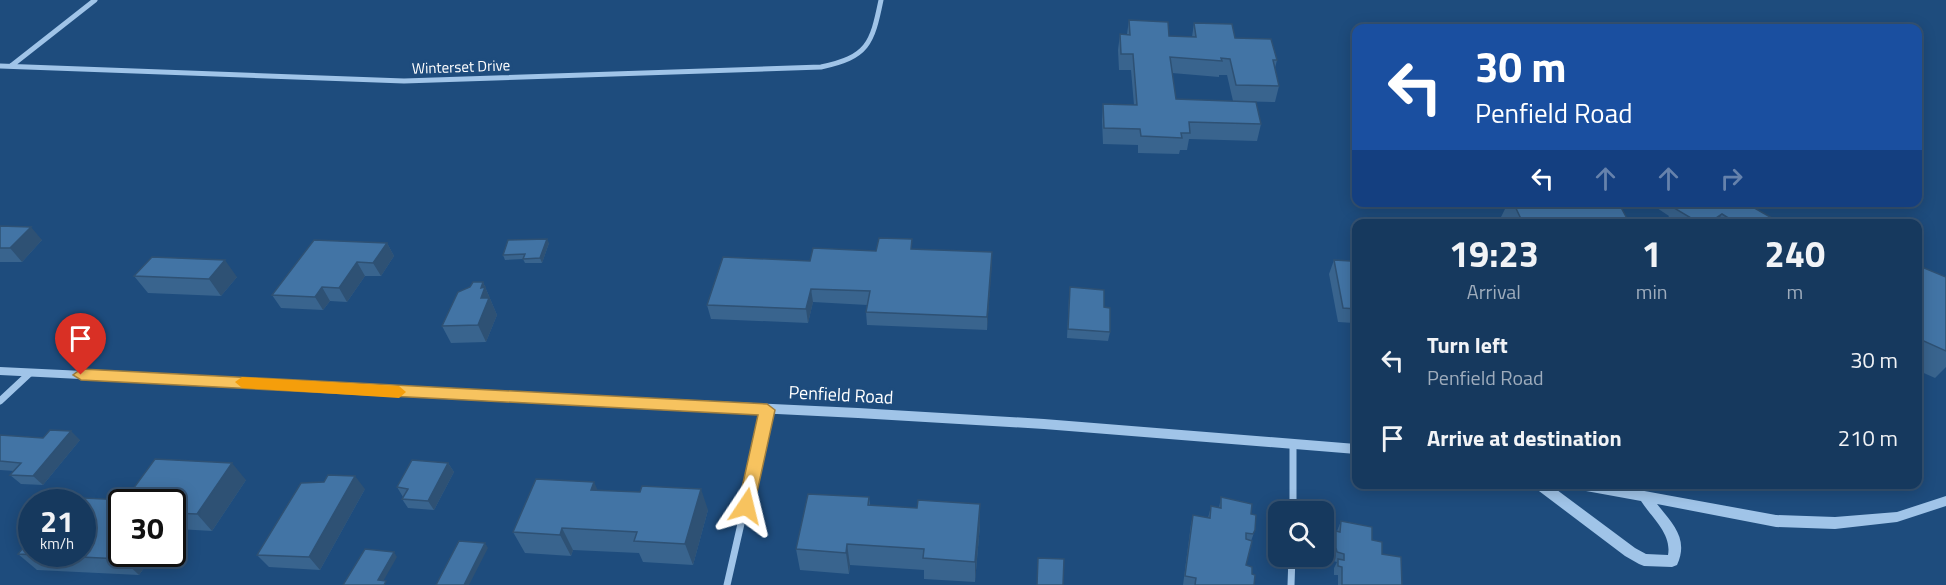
<!DOCTYPE html>
<html lang="en">
<head>
<meta charset="utf-8">
<style>
  :root { --surface:#16395e; --page:#234467; --text:#f1f3f6; --muted:#9eacbc; --line:#355373 }
  body { margin:0; font-family:"Titillium Web",sans-serif; background:var(--page); color:var(--text); height:100vh; display:flex; flex-direction:column; font-size:22px; white-space:nowrap }
  * { box-sizing:border-box; margin:0 }
  p { font-size:20px; color:var(--muted) }
  .icon { flex:none; width:33px; height:33px; fill:none; stroke:currentColor; stroke-width:2; stroke-linecap:round; stroke-linejoin:round }
  .map { position:relative; flex:1; overflow:hidden }
  .drawer { position:absolute; left:1352px; top:219px; width:570px; height:270px; display:flex; flex-direction:column; background:var(--surface); border-radius:12px; box-shadow:0 3px 15px #0003,0 0 0 2px var(--line) }
  .drawer>* { flex:none }
  .top-card { position:absolute; left:1352px; top:24px; width:570px; height:183px; border-radius:12px; box-shadow:0 3px 15px #0003,0 0 0 2px var(--line); background:#1a4fa0; color:#fff; overflow:hidden }
  .fabs { position:absolute; left:1268px; top:501px; display:grid; gap:12px }
  .fabs a { display:grid; place-items:center; width:66px; height:66px; border-radius:12px; background:var(--surface); box-shadow:0 3px 15px #0003,0 0 0 2px var(--line); font-size:30px }
  .speed { position:absolute; left:18px; top:489px; display:flex; gap:12px; font-size:30px; font-weight:700; text-align:center }
  .speed>* { display:grid; place-content:center; width:78px; height:78px; border-radius:50%; background:var(--surface); box-shadow:0 3px 15px #0003,0 0 0 2px var(--line); line-height:1 }
  .speed small { font-size:15px; font-weight:400 }
  .speed .limit { border:3px solid #111; border-radius:9px; background:#fff; color:#111 }
  .pin { position:absolute; display:grid; place-items:center; width:51px; height:51px; color:#fff; margin:-62px -26px; border-radius:50% 50% 50% 0; rotate:-45deg; box-shadow:0 0 6px #0007 }
  .pin .icon { rotate:45deg }
  .me { position:absolute; width:66px; margin:-33px; rotate:10deg; stroke-linejoin:round; filter:drop-shadow(0 0 4px #0008) }
  .turn { display:flex; align-items:center; gap:21px; height:126px; padding:0 24px; font-size:27px }
  .turn .icon { width:78px; height:78px; stroke-width:2.5 }
  .turn b { display:block; font-size:42px; line-height:51px }
  .lanes { display:flex; align-items:center; height:57px; padding:0 24px; background:#0003; justify-content:center; gap:30px; direction:ltr }
  .lanes .off { opacity:.35 }
  .eta { display:flex; justify-content:space-evenly; align-items:center; height:102px; text-align:center }
  .eta b { font-size:36px; font-weight:700; line-height:42px }
  ul { padding:0; list-style:none }
  li { display:flex; align-items:center; gap:18px; height:78px; padding:0 24px }
  li div { flex:1 }
  li b { display:block; font-size:22px }
  li em { font-style:normal }
  .map>svg:first-child { display:block }
  .lines { fill:none; stroke-linecap:round; stroke-linejoin:round }
  .minor-far1 { stroke:#a0c4e8; stroke-width:5 }
  .minor { stroke:#a0c4e8; stroke-width:7 }
  .tertiary { fill:#a0c4e8; fill-rule:evenodd }
  .wall { fill:#39648e }
  .shaded-wall { fill:#2e5174 }
  .building { fill:#4274a5; stroke:#2e5174; stroke-width:1.5 }
  .route { fill:#f7c35f; stroke:#a17f3e; stroke-width:1.5 }
  .slow { fill:#f59e0b }
  .labels { text-anchor:middle; stroke-width:6; stroke-linejoin:round; paint-order:stroke }
  .far-street-label { font-size:15px; fill:#fff; stroke:#1e4c7d }
  .street-label { font-size:18px; fill:#fff; stroke:#1e4c7d }
</style>
</head>
<body>
<div class="map">
<svg width="1946" height="585" viewBox="0 0 1946 585">
  <rect width="100%" height="100%" fill="#1e4c7d"/>
  <g class="lines">
    <!-- minor-far1 -->
    <path class="minor-far1" d="M0,66L404,81L821,67C868,57 872,44 881,0
      M11,66L95,0"/>
    <!-- minor -->
    <path class="minor" d="M0,401L30,373
      M1293,443V512
      M727,585L767,410
      M1291,585L1292,556"/>
    <!-- tertiary -->
    <path class="tertiary" d="M0,367L858,408L1044,419L1356,444V454L1044,429L858,418L0,375Z
      M1533,484H1549L1635,548L1646,554L1668,555C1672,534 1652,518 1641,501L1575,489L1571,488L1569,484H1606L1776,515L1835,517L1897,512L1946,496V506L1897,522L1835,529L1776,527L1657,504C1673,524 1689,539 1677,565L1672,567L1644,566L1639,564L1625,556L1535,488Z"/>
  </g>
  <!-- wall -->
  <path class="wall" d="M1129,20L1169,36L1192,37L1194,23L1235,38L1277,60L1275,68L1279,86L1275,102L1233,101L1227,75H1219V77L1172,73L1176,99L1261,124L1257,141L1189,139L1187,150H1180L1179,154L1138,153V145L1103,144L1102,120L1103,104L1134,105L1131,70H1119L1118,50L1120,34H1127Z
    M1474,202H1618L1630,224H1502L1500,219L1505,209Z
    M1648,202H1751L1749,206L1778,224H1665L1669,216Z
    M0,226L42,240L22,262H0Z
    M387,243L394,256L381,276H365L347,302L330,301L323,310L281,308L272,295Z
    M549,243L542,263H525L523,259L505,260L503,255Z
    M913,249L992,252L987,330L867,325L866,312L867,305L813,302L808,323L711,319L707,305L810,261L876,251Z
    M1334,260L1353,270H1356V334L1354,323L1338,322L1329,274Z
    M1917,265L1946,277V367L1935,378L1917,370Z
    M134,276L237,277L221,296L148,293Z
    M483,282L497,315L486,342L451,343L442,326L470,287Z
    M1069,297L1104,307L1110,332L1108,341L1067,338Z
    M0,435L80,440L43,485L21,484L10,475L14,471L0,470Z
    M448,463L454,472L434,510L408,508L402,499L403,497L397,487Z
    M246,480L212,531L178,529L172,537V502L122,554H161L155,561H149L139,575L37,570L18,554L125,500Z
    M365,489L320,570L269,567L257,555Z
    M598,490L708,510L693,565L643,562L639,553L573,550L571,556L525,553L513,532Z
    M869,497L870,505L917,508L980,504V525L975,582L924,579V570L850,565L849,574L800,570L796,549Z
    M1221,497L1251,514L1255,530L1251,541L1246,565L1252,574L1254,585H1183L1191,524L1193,515L1208,518L1211,506L1219,508Z
    M1341,521L1372,540L1382,554L1402,585H1338V575H1334V568L1337,562L1333,561L1332,557V540L1336,531H1337Z"/>
  <!-- shaded-wall -->
  <path class="shaded-wall" d="M1722,214L1716,224H1707Z
    M31,227L42,240L22,262L10,248Z
    M547,239L549,243L542,263L540,258Z
    M387,243L394,256L381,276L373,263Z
    M992,252V266L987,330V317Z
    M225,260L237,277L221,296L209,279Z
    M357,262L365,276L347,302L339,288Z
    M483,282L497,315L486,342L478,325L481,298V288Z
    M322,287L330,301L323,310L315,297Z
    M811,289L813,302L808,323L806,309Z
    M71,431L80,440L43,485L33,476Z
    M232,463L246,480L212,531L197,514Z
    M448,463L454,472L434,510L428,501Z
    M355,476L365,489L320,570L309,557Z
    M594,482L604,504L591,490Z
    M701,489L708,510L693,565L685,544Z
    M980,504V525L975,582V562Z
    M172,523L178,529L172,537Z
    M562,528L573,550L571,556L560,535Z
    M485,543L488,548L469,585H464Z
    M847,544L850,565L849,574L846,553Z
    M394,552L397,557L381,585L378,580Z
    M126,554H141L149,561L139,575L122,559Z
    M147,554H161L155,561Z"/>
  <!-- building -->
  <path class="building" d="M1129,20L1168,22L1169,36L1196,37L1194,23L1232,24L1235,38L1271,39L1277,60H1273L1279,86L1236,85L1230,59L1221,58L1222,61L1170,57L1176,99L1256,102L1261,124L1189,122L1190,133H1181L1182,138L1141,136L1140,129L1104,128L1103,104L1137,105L1133,54H1121L1120,34L1130,35Z
    M1513,202H1618L1630,224H1554L1522,221Z
    M1681,202H1744L1779,222L1777,224H1738L1722,214L1707,224H1701L1674,208Z
    M0,226L31,227L10,248H0Z
    M879,238L912,239L911,249L992,252L987,317L866,312L870,291L811,289L806,309L707,305L723,257L810,261L813,248L876,251Z
    M547,239L540,258L523,259L525,254L503,255L508,240Z
    M314,240L387,243L373,263L357,262L339,288L322,287L315,297L272,295Z
    M152,257L225,260L209,279L134,276Z
    M1334,260L1351,261L1353,270H1356V309L1343,308Z
    M1917,265L1946,277V351L1917,338Z
    M473,282H483L481,288L485,287L481,298H489L478,325L442,326L458,292L470,287Z
    M1070,287L1104,290V307L1110,308V332L1068,329Z
    M50,430L71,431L33,476L10,475L21,463L0,461V435L43,438Z
    M155,459L232,463L197,514L172,513V502H122V554H126L122,559L18,554L32,537V554H82V502H59L63,497L125,500Z
    M412,460L448,463L428,501L402,499L408,489L397,487Z
    M328,475L355,476L309,557L257,555L301,483L324,482Z
    M536,479L594,482L591,490L640,492L642,486L701,489L685,544L634,541L637,532L562,528L560,535L513,532Z
    M808,494L869,497L868,505L917,508L918,500L980,504L975,562L923,558L924,549L847,544L846,553L796,549Z
    M1221,497L1252,504L1251,514L1256,515L1255,530L1253,534L1246,533V539L1252,541L1246,565L1252,567V574L1255,575L1254,585H1195L1196,578L1185,576L1193,515L1210,518L1211,506L1221,508Z
    M1341,521L1372,527V540L1382,542V554L1401,557L1402,585H1342V567L1338,566V559L1344,560V554L1337,552L1336,548V531L1340,532Z
    M459,541L485,543L464,585H436Z
    M365,549L394,552L378,580L386,581L384,585H343Z
    M1038,558L1064,559L1063,585H1037Z"/>
  <!-- route -->
  <path class="route" d="M81,369L767,404L775,410L754,506L752,511H740L738,506L758,415L81,380L73,375Z"/>
  <!-- slow -->
  <path class="slow" d="M242,377L399,386L406,392L399,398L242,388L235,382Z"/>
  <g class="labels">
    <!-- far-street labels -->
    <g class="far-street-label">
      <text transform="translate(461 67) rotate(-2)" y="5">Winterset Drive</text>
    </g>
    <!-- street labels -->
    <g class="street-label">
      <text transform="translate(841 395) rotate(3)" y="6">Penfield Road</text>
    </g>
  </g>
</svg>
<div class="fabs">
<a><svg class="icon" aria-label="search" viewBox="0 0 24 24"><circle cx="10" cy="10" r="6"/><path d="M15 15l6 6"/></svg></a>
</div>
<div class="speed"><div>21<small>km/h</small></div><div class="limit">30</div></div>
<div class="pin" style="left:81px;top:375px;background:#d93025"><svg class="icon" aria-label="arrive" viewBox="0 0 24 24"><path d="M6 21V4h12l-3 4 3 4H6"/></svg></div>
<svg class="me" style="left:746px;top:506px" viewBox="-20 -20 40 40"><path d="M0-17L14 15 0 8-14 15z" fill="#f7c35f" stroke="#fff" stroke-width="4"/></svg>
<div class="top-card">
<div class="turn"><svg class="icon" aria-label="left" viewBox="0 0 24 24"><path d="M17 20v-9H6M10 6l-5 5 5 5"/></svg><div><b>30 m</b>Penfield Road</div></div>
<div class="lanes"><svg class="icon" aria-label="left" viewBox="0 0 24 24"><path d="M17 20v-9H6M10 6l-5 5 5 5"/></svg><svg class="icon off" aria-label="ahead" viewBox="0 0 24 24"><path d="M12 20V5M6 11l6-6 6 6"/></svg><svg class="icon off" aria-label="ahead" viewBox="0 0 24 24"><path d="M12 20V5M6 11l6-6 6 6"/></svg><svg class="icon off" aria-label="right" viewBox="0 0 24 24"><path d="M7 20v-9h11M14 6l5 5-5 5"/></svg></div>
</div>
<section class="drawer">
<div class="eta">
<div><b>19:23</b><p>Arrival</p></div>
<div><b>1</b><p>min</p></div>
<div><b>240</b><p>m</p></div>
</div>
<ul>
<li><svg class="icon" aria-label="left" viewBox="0 0 24 24"><path d="M17 20v-9H6M10 6l-5 5 5 5"/></svg><div><b>Turn left</b><p>Penfield Road</p></div><em>30 m</em></li>
<li><svg class="icon" aria-label="arrive" viewBox="0 0 24 24"><path d="M6 21V4h12l-3 4 3 4H6"/></svg><div><b>Arrive at destination</b></div><em>210 m</em></li>
</ul>
</section>
</div>
</body>
</html>
